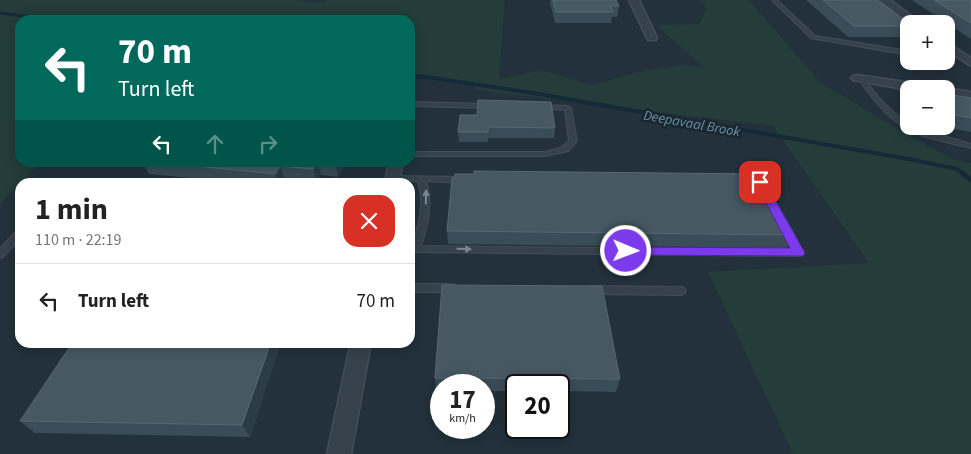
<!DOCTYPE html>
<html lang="en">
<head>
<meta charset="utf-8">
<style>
  :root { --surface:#fff; --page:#f2f2f2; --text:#222; --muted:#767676; --line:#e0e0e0 }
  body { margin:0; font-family:"Source Sans 3",sans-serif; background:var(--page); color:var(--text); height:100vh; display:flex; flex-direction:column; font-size:19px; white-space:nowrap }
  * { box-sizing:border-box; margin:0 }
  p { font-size:16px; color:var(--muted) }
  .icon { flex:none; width:28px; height:28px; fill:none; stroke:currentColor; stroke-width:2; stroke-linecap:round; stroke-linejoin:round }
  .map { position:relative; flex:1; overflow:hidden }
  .panel { position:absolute; left:15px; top:178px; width:400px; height:170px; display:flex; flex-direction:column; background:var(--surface); border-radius:15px; box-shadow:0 2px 12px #0003 }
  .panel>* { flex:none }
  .guide { position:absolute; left:15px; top:15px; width:400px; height:152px; border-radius:15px; box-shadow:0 2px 12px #0003; background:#00695c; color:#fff; overflow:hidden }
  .buttons { position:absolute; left:900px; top:15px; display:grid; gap:10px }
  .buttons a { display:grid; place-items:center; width:55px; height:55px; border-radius:10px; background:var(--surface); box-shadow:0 2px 12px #0003; font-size:25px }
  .speed { position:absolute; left:430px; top:374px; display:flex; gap:10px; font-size:25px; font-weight:700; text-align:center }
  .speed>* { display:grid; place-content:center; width:65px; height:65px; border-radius:50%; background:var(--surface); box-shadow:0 2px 12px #0003; line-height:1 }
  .speed small { font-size:12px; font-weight:400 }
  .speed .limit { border:2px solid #111; border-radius:8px; background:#fff; color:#111 }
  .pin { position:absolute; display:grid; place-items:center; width:42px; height:42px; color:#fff; margin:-21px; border-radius:10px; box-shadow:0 2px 8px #0006 }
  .me { position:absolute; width:55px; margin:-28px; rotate:91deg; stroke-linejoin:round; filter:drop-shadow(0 0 4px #0008) }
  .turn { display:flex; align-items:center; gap:18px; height:105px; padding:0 20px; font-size:22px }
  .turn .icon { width:65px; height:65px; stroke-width:2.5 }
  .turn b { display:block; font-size:35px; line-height:42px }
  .lanes { display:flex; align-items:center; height:48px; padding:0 20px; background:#0003; justify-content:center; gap:25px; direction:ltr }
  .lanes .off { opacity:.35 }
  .round { display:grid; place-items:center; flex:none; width:52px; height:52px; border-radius:15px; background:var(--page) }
  .headline { display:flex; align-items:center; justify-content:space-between; height:85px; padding:0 20px }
  h1 { font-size:30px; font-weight:700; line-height:38px }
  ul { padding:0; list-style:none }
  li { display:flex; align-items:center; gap:15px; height:75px; padding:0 20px; border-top:1px solid var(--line) }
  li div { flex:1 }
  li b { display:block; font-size:19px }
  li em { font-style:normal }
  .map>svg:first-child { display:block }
  .green { fill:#243c3a }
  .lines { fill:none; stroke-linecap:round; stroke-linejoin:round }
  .stream-far2 { stroke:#152a38; stroke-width:3 }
  .stream-far1 { stroke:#152a38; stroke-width:4 }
  .stream { stroke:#152a38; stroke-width:5 }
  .lane-casing { stroke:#424e57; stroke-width:2 }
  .street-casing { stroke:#424e57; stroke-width:3 }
  .lane { fill:#35424b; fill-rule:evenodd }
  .street { fill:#35424b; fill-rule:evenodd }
  .wall { fill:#3a4c57 }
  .shaded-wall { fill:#2b3c47 }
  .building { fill:#475863; stroke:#576873 }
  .oneway { fill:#79868f }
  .route { fill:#7c3aed; stroke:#51269a }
  .labels { text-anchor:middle; stroke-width:5; stroke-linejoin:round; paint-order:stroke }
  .far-water-label { font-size:14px; font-style:italic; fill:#698fa6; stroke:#1b272f }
</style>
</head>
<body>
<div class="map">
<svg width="971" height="454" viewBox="0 0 971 454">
  <rect width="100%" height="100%" fill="#22313b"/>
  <!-- green -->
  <path class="green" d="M0,0H296L324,3L326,0H505L499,79L541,70L592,85L638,72L682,65L703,67L656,25L699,24L707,9L700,0H749L820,82L909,136L952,159L971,163V454H793L708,272L869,263L773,126L475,90V86L410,77V20H20V162L40,163L0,204Z"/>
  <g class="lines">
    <!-- stream-far2 -->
    <path class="stream-far2" d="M0,13L54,20
      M410,75L427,78"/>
    <!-- stream-far1 -->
    <path class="stream-far1" d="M419,76L533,93L914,160L957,169L965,175"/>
    <!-- stream -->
    <path class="stream" d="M963,174L971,180"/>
    <!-- lane casing -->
    <g class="lane-casing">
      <path id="lane" d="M772,0H777L815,36L909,51V55L811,38Z
        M862,77L864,78C876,96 890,112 909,123V126H915L923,130L971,144V148C954,144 935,140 918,134C892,124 874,102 859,79Z
        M410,102L490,104L493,106L490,108L410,106Z
        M540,105L568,106L571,108L577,141L568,151L546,156H410V152H546L562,147L569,141L565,110L538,108L537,107Z
        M390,176L462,177L466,180L462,183L426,181C433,203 428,225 421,246L793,250L783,231L787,228L790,229L804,253L802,255L799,256L410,252V246H412C419,225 425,203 418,181L393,180H390L389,178Z
        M20,229V238L3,257L0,258V249L17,230Z
        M410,284H452L455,285L457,288L455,291L452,292H410Z
        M590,286L681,287L684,288L686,291L684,294L681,295L590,294L587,293L585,290L587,287Z"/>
    </g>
    <!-- street casing -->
    <g class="street-casing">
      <path id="street" d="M629,0H639L657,38L656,40H648L647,38Z
        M879,0H890L922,24H910Z
        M946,42L971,58V66L946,50Z
        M857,75L926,85L932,89L909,90L853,80L851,78L853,76Z
        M946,88L971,92V100L946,96Z
        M389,162H403L399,182H385Z
        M351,342H371L351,454H327Z"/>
    </g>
    <!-- lane -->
    <use href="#lane" class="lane"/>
    <!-- street -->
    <use href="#street" class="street"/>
  </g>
  <!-- wall -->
  <path class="wall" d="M550,0H616L619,6L617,17H612L611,23H555L550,3Z
    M806,0H877L909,24V33L906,37H848Z
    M912,0H971V39Z
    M946,94L971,98V132L939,126H946Z
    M477,115L555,128L554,138H488V142H459L458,132Z
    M143,162H345V164L338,177L321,175L317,182L285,179L283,182H231L149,174Z
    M447,231L795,235L787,248L448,244Z
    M281,342L250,437L35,433L20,421Z
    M435,378L620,379L616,392L559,391V385H516V391H484V385H441V390H436Z"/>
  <!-- shaded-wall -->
  <path class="shaded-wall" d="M318,162L321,175L317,182L313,169Z
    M336,162H345V164L338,177L335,164Z
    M280,166L285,179L283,182H278L275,174Z
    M271,342H281L250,437L242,425Z"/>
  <!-- building -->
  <path class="building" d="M553,0H616L619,6H610L613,12H556Z
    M823,0H877L910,24H909V26H854Z
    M934,0H971V23Z
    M946,94L971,98V118L946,113Z
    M478,100L551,102L555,128L488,127V132H458L460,115H477Z
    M156,162H318L313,169L280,166L275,174Z
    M320,162H336L335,164Z
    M474,171L760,174L795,235L447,231L452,178H455V174H474Z
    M442,285L602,286L620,379L435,378Z
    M73,342H271L242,425L20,421Z"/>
  <!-- one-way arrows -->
  <defs><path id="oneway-solid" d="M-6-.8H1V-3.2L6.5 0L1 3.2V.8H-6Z" transform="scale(1.25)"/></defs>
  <g class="oneway">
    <use href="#oneway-solid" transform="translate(426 197) rotate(-89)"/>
    <use href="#oneway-solid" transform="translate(464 249) rotate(1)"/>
  </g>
  <!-- route -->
  <path class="route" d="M760,179L765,182L805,253L803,256L626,255L620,251L626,247L790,248L755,182Z"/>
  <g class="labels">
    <!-- far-water labels -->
    <g class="far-water-label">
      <text transform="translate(692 123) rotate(10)" y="5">Deepavaal Brook</text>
    </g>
  </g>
</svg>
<div class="buttons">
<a>+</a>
<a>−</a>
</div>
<div class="speed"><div>17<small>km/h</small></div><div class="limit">20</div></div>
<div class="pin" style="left:760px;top:182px;background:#d93025"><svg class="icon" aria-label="arrive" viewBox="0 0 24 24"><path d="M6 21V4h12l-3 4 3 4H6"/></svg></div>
<svg class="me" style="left:626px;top:251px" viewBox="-20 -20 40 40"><circle r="17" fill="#7c3aed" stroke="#fff" stroke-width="3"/><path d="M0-11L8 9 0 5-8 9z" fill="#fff"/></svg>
<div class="guide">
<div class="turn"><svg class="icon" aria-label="left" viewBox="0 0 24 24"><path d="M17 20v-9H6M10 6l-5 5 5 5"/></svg><div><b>70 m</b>Turn left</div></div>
<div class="lanes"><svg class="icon" aria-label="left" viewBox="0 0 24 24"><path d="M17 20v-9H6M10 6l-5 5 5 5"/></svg><svg class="icon off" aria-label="ahead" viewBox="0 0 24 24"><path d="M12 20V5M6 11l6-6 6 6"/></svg><svg class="icon off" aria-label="right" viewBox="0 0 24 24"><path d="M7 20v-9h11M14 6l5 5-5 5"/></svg></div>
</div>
<section class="panel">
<div class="headline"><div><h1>1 min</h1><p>110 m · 22:19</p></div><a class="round" style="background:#d93025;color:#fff"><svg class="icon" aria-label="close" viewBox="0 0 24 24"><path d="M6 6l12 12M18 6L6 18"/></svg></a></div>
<ul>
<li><svg class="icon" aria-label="left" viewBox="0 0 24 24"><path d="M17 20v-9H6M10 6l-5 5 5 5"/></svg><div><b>Turn left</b></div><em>70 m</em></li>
</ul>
</section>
</div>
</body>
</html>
